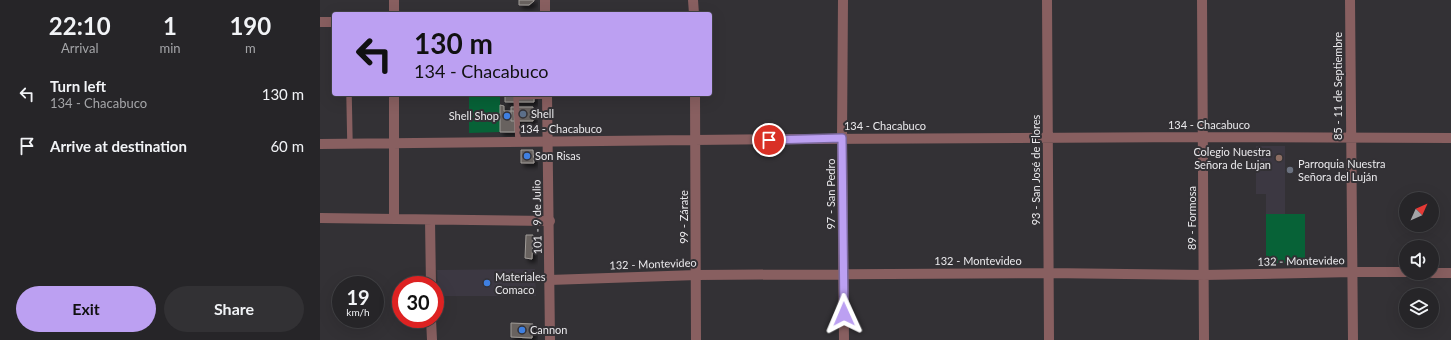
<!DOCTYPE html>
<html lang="en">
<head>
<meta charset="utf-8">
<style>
  :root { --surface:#262528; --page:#323134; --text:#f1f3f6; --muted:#a4a5a8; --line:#424245; --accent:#bca0f2 }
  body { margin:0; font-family:Lato,sans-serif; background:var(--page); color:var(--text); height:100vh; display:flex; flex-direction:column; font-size:15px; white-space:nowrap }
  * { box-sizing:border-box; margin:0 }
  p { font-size:13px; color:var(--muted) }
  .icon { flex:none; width:22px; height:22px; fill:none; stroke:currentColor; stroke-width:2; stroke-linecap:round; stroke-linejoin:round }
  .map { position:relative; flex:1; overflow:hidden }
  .drawer { display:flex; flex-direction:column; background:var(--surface); width:320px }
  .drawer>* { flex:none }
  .guide { position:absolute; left:12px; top:12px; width:380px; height:84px; border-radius:4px; box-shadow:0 4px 16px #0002,0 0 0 1px var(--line); background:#bca0f2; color:#111; overflow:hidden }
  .needle { width:26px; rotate:45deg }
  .buttons { position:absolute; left:1079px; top:192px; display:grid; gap:8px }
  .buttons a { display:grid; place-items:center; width:40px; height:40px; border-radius:50%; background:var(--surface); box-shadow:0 4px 16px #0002,0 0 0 1px var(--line); font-size:20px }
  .speed { position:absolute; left:12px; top:276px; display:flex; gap:8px; font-size:20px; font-weight:700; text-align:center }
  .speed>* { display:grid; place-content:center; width:52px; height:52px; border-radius:50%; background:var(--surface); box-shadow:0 4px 16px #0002,0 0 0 1px var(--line); line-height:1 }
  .speed small { font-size:10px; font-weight:400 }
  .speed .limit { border:6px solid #d22; background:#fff; color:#111 }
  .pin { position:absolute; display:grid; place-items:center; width:34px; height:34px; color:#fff; margin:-17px; border:2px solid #fff; border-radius:50%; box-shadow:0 1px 4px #0007 }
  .me { position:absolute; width:44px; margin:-22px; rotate:359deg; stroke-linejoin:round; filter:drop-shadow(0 0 3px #0008) }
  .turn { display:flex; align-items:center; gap:14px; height:84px; padding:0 16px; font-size:18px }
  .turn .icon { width:52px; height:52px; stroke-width:2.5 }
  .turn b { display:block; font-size:28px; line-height:34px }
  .eta { display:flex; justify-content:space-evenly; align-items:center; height:68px; text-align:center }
  .eta b { font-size:24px; font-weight:700; line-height:28px }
  .action { display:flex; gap:8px; margin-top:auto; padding:8px 16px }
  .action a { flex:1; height:46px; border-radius:24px; background:var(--accent); color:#111; font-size:16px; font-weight:700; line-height:46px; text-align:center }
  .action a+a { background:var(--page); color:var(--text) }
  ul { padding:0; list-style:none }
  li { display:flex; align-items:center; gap:12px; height:52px; padding:0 16px }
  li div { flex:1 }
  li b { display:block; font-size:15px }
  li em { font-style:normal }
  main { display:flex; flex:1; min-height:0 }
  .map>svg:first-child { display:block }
  .built { fill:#3c3842 }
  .green { fill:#076237 }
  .building { fill:#67625f; stroke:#a19c98; filter:url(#shadow) }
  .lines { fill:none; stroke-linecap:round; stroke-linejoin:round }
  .service { stroke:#885f60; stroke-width:5.5 }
  .minor { stroke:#885f60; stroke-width:10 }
  .tertiary { stroke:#885f60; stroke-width:10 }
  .route-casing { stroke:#7a689d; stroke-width:10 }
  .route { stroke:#bca0f2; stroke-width:7 }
  .service-dot { fill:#5c6f8a; stroke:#333135; stroke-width:1.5 }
  .shop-dot { fill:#3f7fe0; stroke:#333135; stroke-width:1.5 }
  .education-dot { fill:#8d6e63; stroke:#333135; stroke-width:1.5 }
  .worship-dot { fill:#6b7280; stroke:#333135; stroke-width:1.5 }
  .labels { text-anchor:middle; stroke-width:4; stroke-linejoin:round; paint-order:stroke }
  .street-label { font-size:11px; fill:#eae9ec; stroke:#333135 }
  .poi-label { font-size:11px; fill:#eae9ec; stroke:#333135; text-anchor:start }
</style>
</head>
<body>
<main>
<section class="drawer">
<div class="eta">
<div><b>22:10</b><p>Arrival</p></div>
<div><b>1</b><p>min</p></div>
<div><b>190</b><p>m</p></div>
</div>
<ul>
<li><svg class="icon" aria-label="left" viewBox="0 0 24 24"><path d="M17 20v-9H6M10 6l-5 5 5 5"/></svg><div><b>Turn left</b><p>134 - Chacabuco</p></div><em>130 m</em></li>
<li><svg class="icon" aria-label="arrive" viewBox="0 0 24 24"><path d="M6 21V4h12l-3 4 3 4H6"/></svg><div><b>Arrive at destination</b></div><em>60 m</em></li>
</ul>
<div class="action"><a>Exit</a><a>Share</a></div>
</section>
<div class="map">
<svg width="1131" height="340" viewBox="0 0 1131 340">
  <defs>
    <filter id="shadow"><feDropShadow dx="3.5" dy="3.5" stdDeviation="2" flood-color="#0009"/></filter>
  </defs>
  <rect width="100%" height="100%" fill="#333135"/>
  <!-- built -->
  <path class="built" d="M936,146H965V214H946V194H936Z
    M215,269L216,296H118L117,270Z"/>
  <!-- green -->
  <path class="green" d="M149,94H180V132L149,133Z
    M946,214H985V263H946Z"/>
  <!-- building -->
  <path class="building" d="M199,0H214V1L209,5H199Z
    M185,94H214V102H185Z
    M180,105L184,106V111H194L195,132H180Z
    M191,107H213V121H191Z
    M201,150H213L214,163H201Z
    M206,235H213L212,259L205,258Z
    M191,323L213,324L212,338L191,337Z"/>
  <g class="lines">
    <!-- service -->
    <path class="service" d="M29,94L30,144
      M198,141L196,97L227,96"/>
    <!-- minor -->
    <path class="minor" d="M74,0V14
      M373,0L374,14
      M523,0L522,138L524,340
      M727,0L729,340
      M882,0L884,340
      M1030,0L1033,340
      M0,22H14
      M375,94L376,340
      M0,144C294,141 587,137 881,137C964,138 1048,137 1131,138
      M0,218L230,221
      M74,219V94
      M110,220L111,285
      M1112,273H1131
      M229,280L377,275L728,273L884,275L1033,272H1086
      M111,319L112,340"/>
    <!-- tertiary -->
    <path class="tertiary" d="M225,0V14
      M227,94L230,340"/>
  </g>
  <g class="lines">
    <!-- route casing -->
    <g class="route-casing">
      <path id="route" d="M449,140L522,138L524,314"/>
    </g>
    <!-- route -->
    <use href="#route" class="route"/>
  </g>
  <!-- markers -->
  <circle class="service-dot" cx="203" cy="114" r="4"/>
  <g class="shop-dot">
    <circle cx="187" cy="116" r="4"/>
    <circle cx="207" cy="156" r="4"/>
    <circle cx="167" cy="283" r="4"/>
    <circle cx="202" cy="330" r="4"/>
  </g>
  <circle class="education-dot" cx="959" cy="158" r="4"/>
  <circle class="worship-dot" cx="970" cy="170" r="4"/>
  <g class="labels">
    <!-- street labels -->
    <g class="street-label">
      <text transform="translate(1018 86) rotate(-90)" y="4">85 - 11 de Septiembre</text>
      <text x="889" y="129">134 - Chacabuco</text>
      <text x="565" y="130">134 - Chacabuco</text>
      <text x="241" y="133">134 - Chacabuco</text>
      <text transform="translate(716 170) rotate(-90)" y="4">93 - San José de Flores</text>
      <text transform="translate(511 194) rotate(-90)" y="4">97 - San Pedro</text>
      <text transform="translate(217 217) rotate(-91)" y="4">101 - 9 de Julio</text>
      <text transform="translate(364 217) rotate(-90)" y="4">99 - Zárate</text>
      <text transform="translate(872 218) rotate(-90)" y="4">89 - Formosa</text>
      <text x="658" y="265">132 - Montevideo</text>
      <text transform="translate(981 261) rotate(-1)" y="4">132 - Montevideo</text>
      <text transform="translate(333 264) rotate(-2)" y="4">132 - Montevideo</text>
    </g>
    <!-- poi labels -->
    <g class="poi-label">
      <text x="211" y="118">Shell</text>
      <text x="179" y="120" text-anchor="end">Shell Shop</text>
      <text x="951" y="156" text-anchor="end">Colegio Nuestra<tspan x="951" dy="13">Señora de Lujan</tspan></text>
      <text x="215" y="160">Son Risas</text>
      <text x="978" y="168">Parroquia Nuestra<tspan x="978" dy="13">Señora del Luján</tspan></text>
      <text x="175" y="281">Materiales<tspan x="175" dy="13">Comaco</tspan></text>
      <text x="210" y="334">Cannon</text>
    </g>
  </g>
</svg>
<div class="buttons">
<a><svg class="needle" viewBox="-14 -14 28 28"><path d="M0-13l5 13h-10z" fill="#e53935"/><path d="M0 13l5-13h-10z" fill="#a4a5a8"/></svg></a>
<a><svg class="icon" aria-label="sound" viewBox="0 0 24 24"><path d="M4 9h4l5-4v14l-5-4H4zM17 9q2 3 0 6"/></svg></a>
<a><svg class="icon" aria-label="layers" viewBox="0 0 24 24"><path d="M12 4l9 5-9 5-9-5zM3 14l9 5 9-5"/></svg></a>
</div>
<div class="speed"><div>19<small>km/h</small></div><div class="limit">30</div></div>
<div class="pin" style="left:449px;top:140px;background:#d93025"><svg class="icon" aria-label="arrive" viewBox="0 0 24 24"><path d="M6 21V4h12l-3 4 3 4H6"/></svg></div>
<svg class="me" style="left:524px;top:314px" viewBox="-20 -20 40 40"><path d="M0-17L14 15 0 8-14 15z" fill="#bca0f2" stroke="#fff" stroke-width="4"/></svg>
<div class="guide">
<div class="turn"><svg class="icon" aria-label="left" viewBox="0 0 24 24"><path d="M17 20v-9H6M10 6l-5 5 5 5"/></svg><div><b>130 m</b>134 - Chacabuco</div></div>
</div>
</div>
</main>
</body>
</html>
